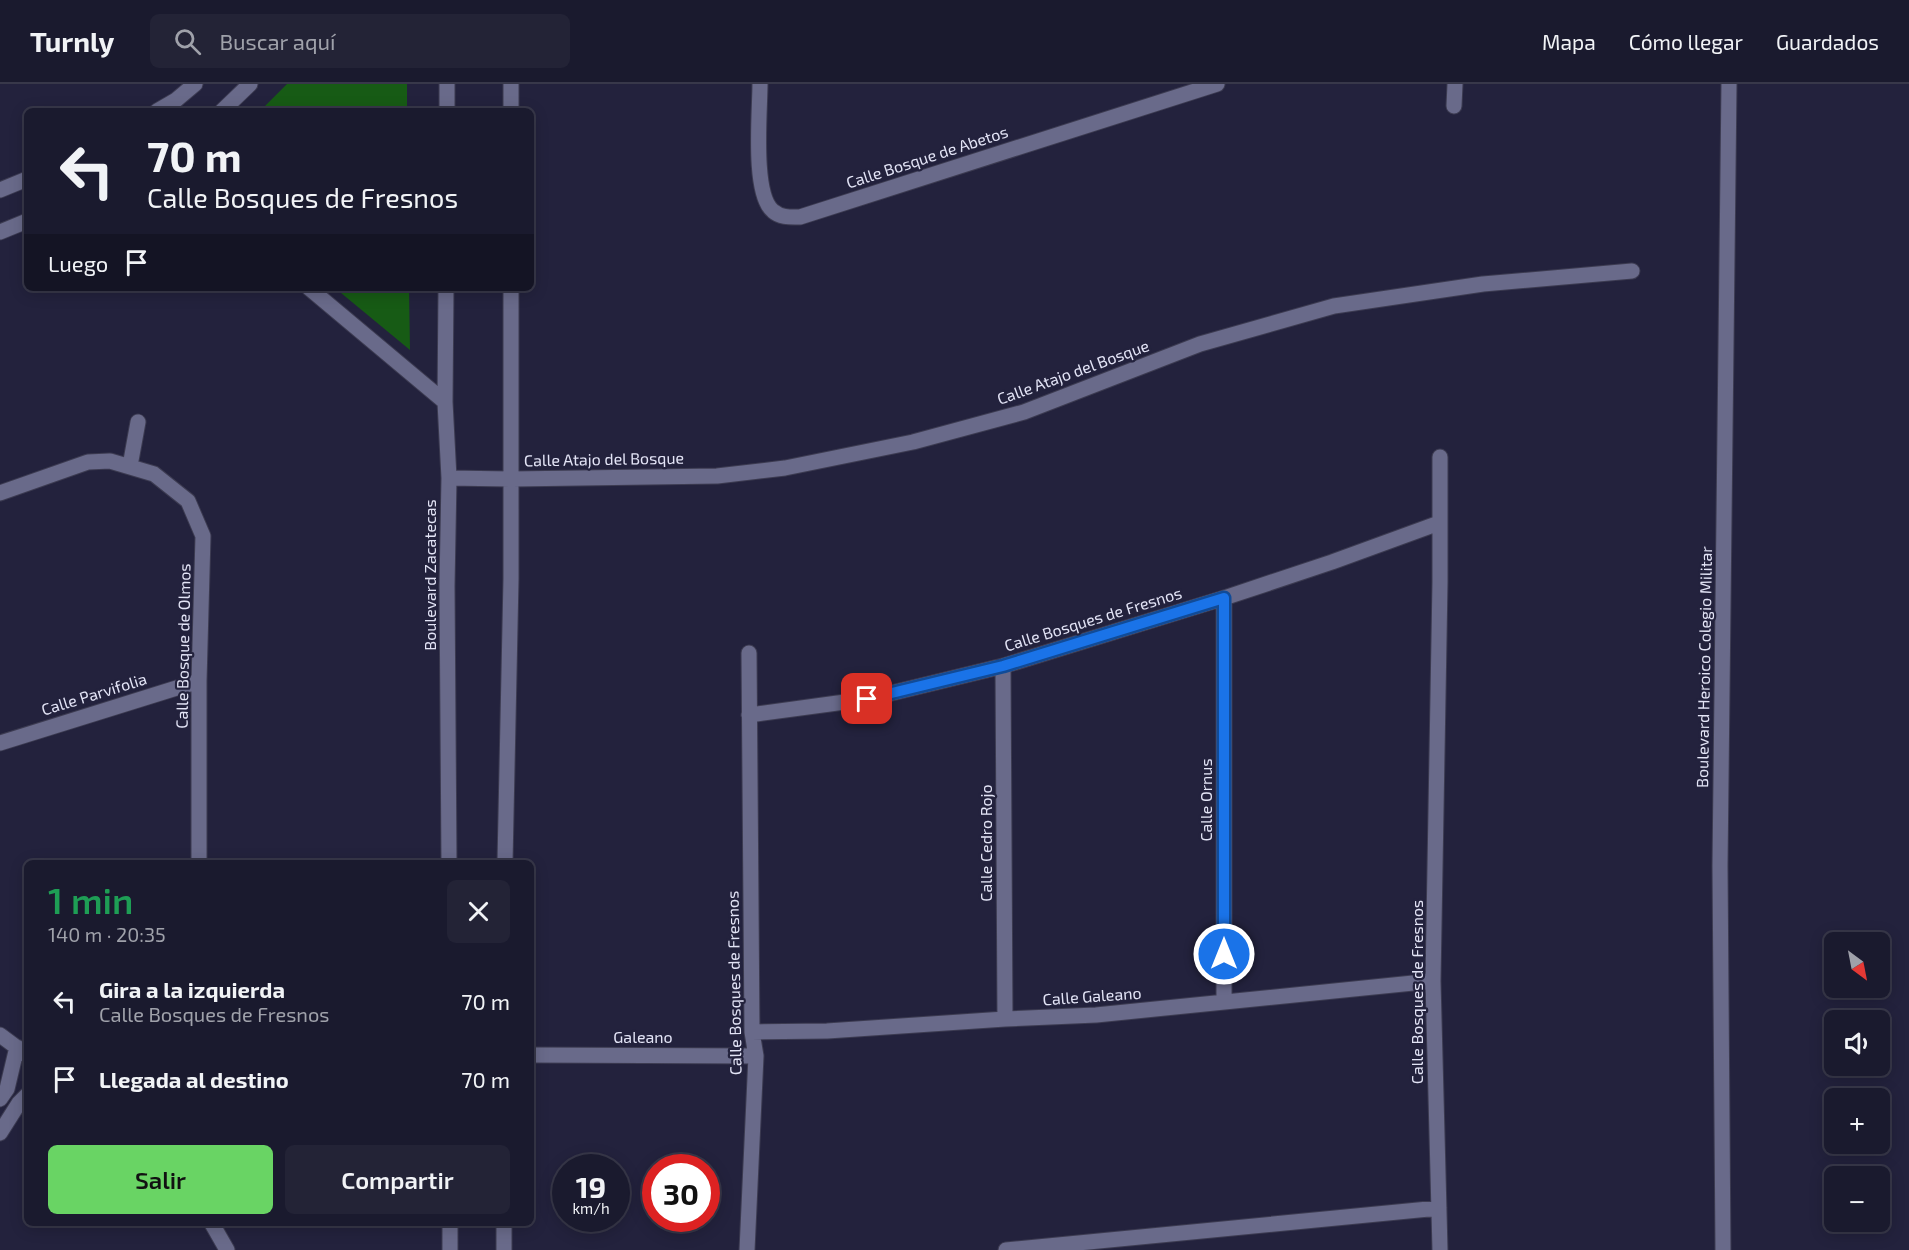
<!DOCTYPE html>
<html lang="es">
<head>
<meta charset="utf-8">
<style>
  :root { --surface:#1a1a2e; --page:#232336; --text:#f1f3f6; --muted:#9fa1aa; --line:#38384a; --accent:#69d464 }
  body { margin:0; font-family:"Exo 2",sans-serif; background:var(--page); color:var(--text); height:100vh; display:flex; flex-direction:column; font-size:22px; white-space:nowrap }
  * { box-sizing:border-box; margin:0 }
  p { font-size:20px; color:var(--muted) }
  .icon { flex:none; width:33px; height:33px; fill:none; stroke:currentColor; stroke-width:2; stroke-linecap:round; stroke-linejoin:round }
  .map { position:relative; flex:1; overflow:hidden }
  .drawer { position:absolute; left:24px; top:776px; width:510px; height:366px; display:flex; flex-direction:column; background:var(--surface); border-radius:9px; box-shadow:0 3px 15px #0003,0 0 0 2px var(--line) }
  .drawer>* { flex:none }
  .hud { position:absolute; left:24px; top:24px; width:510px; height:183px; border-radius:9px; box-shadow:0 3px 15px #0003,0 0 0 2px var(--line); background:#1a1a2e; color:var(--text); overflow:hidden }
  .needle { width:39px; rotate:148deg }
  .fabs { position:absolute; left:1824px; top:848px; display:grid; gap:12px }
  .fabs a { display:grid; place-items:center; width:66px; height:66px; border-radius:9px; background:var(--surface); box-shadow:0 3px 15px #0003,0 0 0 2px var(--line); font-size:30px }
  .speed { position:absolute; left:552px; top:1070px; display:flex; gap:12px; font-size:30px; font-weight:700; text-align:center }
  .speed>* { display:grid; place-content:center; width:78px; height:78px; border-radius:50%; background:var(--surface); box-shadow:0 3px 15px #0003,0 0 0 2px var(--line); line-height:1 }
  .speed small { font-size:15px; font-weight:400 }
  .speed .limit { border:9px solid #d22; background:#fff; color:#111 }
  .pin { position:absolute; display:grid; place-items:center; width:51px; height:51px; color:#fff; margin:-26px; border-radius:12px; box-shadow:0 3px 9px #0006 }
  .me { position:absolute; width:66px; margin:-33px; rotate:0deg; stroke-linejoin:round; filter:drop-shadow(0 0 4px #0008) }
  .turn { display:flex; align-items:center; gap:21px; height:126px; padding:0 24px; font-size:27px }
  .turn .icon { width:78px; height:78px; stroke-width:2.5 }
  .turn b { display:block; font-size:42px; line-height:51px }
  .then { display:flex; align-items:center; height:57px; padding:0 24px; background:#0003; gap:12px; font-size:22px }
  .round { display:grid; place-items:center; flex:none; width:63px; height:63px; border-radius:9px; background:var(--page) }
  .headline { display:flex; align-items:center; justify-content:space-between; height:102px; padding:0 24px }
  h1 { font-size:36px; font-weight:600; line-height:45px; color:#1e9e55 }
  .primary-button { display:flex; gap:12px; margin-top:auto; padding:12px 24px }
  .primary-button a { flex:1; height:69px; border-radius:9px; background:var(--accent); color:#111; font-size:24px; font-weight:600; line-height:69px; text-align:center }
  .primary-button a+a { background:var(--page); color:var(--text) }
  ul { padding:0; list-style:none }
  li { display:flex; align-items:center; gap:18px; height:78px; padding:0 24px }
  li div { flex:1 }
  li b { display:block; font-size:22px }
  li em { font-style:normal }
  header { display:flex; align-items:center; gap:36px; box-sizing:border-box; height:84px; padding:0 30px; background:var(--surface); border-bottom:2px solid var(--line) }
  header strong { font-size:28px }
  nav { display:flex; gap:33px; margin-inline-start:auto; font-size:21px }
  .search { width:420px; height:54px; background:var(--page); display:flex; align-items:center; gap:15px; box-sizing:border-box; padding:0 21px; border-radius:9px; color:var(--muted); font-size:22px }
  .map>svg:first-child { display:block }
  .green { fill:#175b15 }
  .lines { fill:none; stroke-linecap:round; stroke-linejoin:round }
  .street-casing { stroke:#3c3b51; stroke-width:17 }
  .secondary-casing { stroke:#3c3b51; stroke-width:17 }
  .street { stroke:#696a8a; stroke-width:15 }
  .secondary { stroke:#696a8a; stroke-width:15 }
  .route-casing { stroke:#114b97; stroke-width:15 }
  .route { stroke:#1a73e8; stroke-width:10 }
  .labels { text-anchor:middle; stroke-width:4.5; stroke-linejoin:round; paint-order:stroke }
  .street-label { font-size:16px; fill:#e3e4f6; stroke:#23223d }
</style>
</head>
<body>
<header>
<strong>Turnly</strong>
<div class="search"><svg class="icon" aria-label="search" viewBox="0 0 24 24"><circle cx="10" cy="10" r="6"/><path d="M15 15l6 6"/></svg>Buscar aquí</div>
<nav><a>Mapa</a><a>Cómo llegar</a><a>Guardados</a></nav>
</header>
<div class="map">
<svg width="1909" height="1166" viewBox="0 0 1909 1166">
  <rect width="100%" height="100%" fill="#23223d"/>
  <!-- green -->
  <path class="green" d="M287,0H407V27H260Z
    M335,204H409L410,266Z"/>
  <g class="lines">
    <!-- street casing -->
    <g class="street-casing">
      <path id="street" d="M511,0V27
        M760,0C760,27 752,110 773,127C781,134 791,133 800,133L1217,0
        M1454,22L1455,0
        M447,27V0
        M309,204L445,318
        M446,204L445,318L449,394L447,502L449,778
        M1440,373V498L1433,897L1440,1166
        M130,382L138,338
        M449,394L512,395L717,392L785,384L913,358L1024,328L1200,260L1334,222L1483,200L1632,187
        M0,409L88,378L110,377L154,390L188,417L203,452L199,597V778
        M1003,582L1005,935
        M749,631L867,615L1003,582L1224,514L1332,478L1439,439
        M0,659L199,597
        M505,778L511,495V204
        M1224,917V514
        M752,948L827,947L1005,935L1096,931L1433,897
        M0,951L27,971
        M531,971L756,972
        M0,1015L7,1005L17,963
        M0,1049L19,1019L27,1011
        M211,1138L227,1166
        M504,1138V1166
        M450,1166V1138
        M747,1166L756,972L752,948L749,569
        M1006,1166L1439,1124
        M1723,1166L1720,782L1729,0"/>
    </g>
    <!-- secondary casing -->
    <g class="secondary-casing">
      <path id="secondary" d="M157,27L176,16L195,0
        M222,27L250,0
        M0,106L27,95
        M0,148L27,137"/>
    </g>
    <!-- street -->
    <use href="#street" class="street"/>
    <!-- secondary -->
    <use href="#secondary" class="secondary"/>
  </g>
  <g class="lines">
    <!-- route casing -->
    <g class="route-casing">
      <path id="route" d="M867,615L1003,582L1224,514V870"/>
    </g>
    <!-- route -->
    <use href="#route" class="route"/>
  </g>
  <g class="labels">
    <!-- street labels -->
    <g class="street-label">
      <text transform="translate(927 73) rotate(-18)" y="6">Calle Bosque de Abetos</text>
      <text transform="translate(1073 288) rotate(-20)" y="6">Calle Atajo del Bosque</text>
      <text transform="translate(604 375) rotate(-1)" y="6">Calle Atajo del Bosque</text>
      <text transform="translate(430 491) rotate(-90)" y="6">Boulevard Zacatecas</text>
      <text transform="translate(1093 535) rotate(-17)" y="6">Calle Bosques de Fresnos</text>
      <text transform="translate(183 562) rotate(-89)" y="6">Calle Bosque de Olmos</text>
      <text transform="translate(1704 583) rotate(-89)" y="6">Boulevard Heroico Colegio Militar</text>
      <text transform="translate(94 610) rotate(-17)" y="6">Calle Parvifolia</text>
      <text transform="translate(1206 716) rotate(-90)" y="6">Calle Ornus</text>
      <text transform="translate(986 759) rotate(-90)" y="6">Calle Cedro Rojo</text>
      <text transform="translate(734 899) rotate(-91)" y="6">Calle Bosques de Fresnos</text>
      <text transform="translate(1417 908) rotate(-90)" y="6">Calle Bosques de Fresnos</text>
      <text transform="translate(1092 912) rotate(-4)" y="6">Calle Galeano</text>
      <text x="643" y="959">Galeano</text>
    </g>
  </g>
</svg>
<div class="fabs">
<a><svg class="needle" viewBox="-14 -14 28 28"><path d="M0-13l5 13h-10z" fill="#e53935"/><path d="M0 13l5-13h-10z" fill="#9fa1aa"/></svg></a>
<a><svg class="icon" aria-label="sound" viewBox="0 0 24 24"><path d="M4 9h4l5-4v14l-5-4H4zM17 9q2 3 0 6"/></svg></a>
<a>+</a>
<a>−</a>
</div>
<div class="speed"><div>19<small>km/h</small></div><div class="limit">30</div></div>
<div class="pin" style="left:867px;top:615px;background:#d93025"><svg class="icon" aria-label="arrive" viewBox="0 0 24 24"><path d="M6 21V4h12l-3 4 3 4H6"/></svg></div>
<svg class="me" style="left:1224px;top:870px" viewBox="-20 -20 40 40"><circle r="17" fill="#1a73e8" stroke="#fff" stroke-width="3"/><path d="M0-11L8 9 0 5-8 9z" fill="#fff"/></svg>
<div class="hud">
<div class="turn"><svg class="icon" aria-label="left" viewBox="0 0 24 24"><path d="M17 20v-9H6M10 6l-5 5 5 5"/></svg><div><b>70 m</b>Calle Bosques de Fresnos</div></div>
<div class="then">Luego<svg class="icon" aria-label="arrive" viewBox="0 0 24 24"><path d="M6 21V4h12l-3 4 3 4H6"/></svg></div>
</div>
<section class="drawer">
<div class="headline"><div><h1>1 min</h1><p>140 m · 20:35</p></div><a class="round"><svg class="icon" aria-label="close" viewBox="0 0 24 24"><path d="M6 6l12 12M18 6L6 18"/></svg></a></div>
<ul>
<li><svg class="icon" aria-label="left" viewBox="0 0 24 24"><path d="M17 20v-9H6M10 6l-5 5 5 5"/></svg><div><b>Gira a la izquierda</b><p>Calle Bosques de Fresnos</p></div><em>70 m</em></li>
<li><svg class="icon" aria-label="arrive" viewBox="0 0 24 24"><path d="M6 21V4h12l-3 4 3 4H6"/></svg><div><b>Llegada al destino</b></div><em>70 m</em></li>
</ul>
<div class="primary-button"><a>Salir</a><a>Compartir</a></div>
</section>
</div>
</body>
</html>
